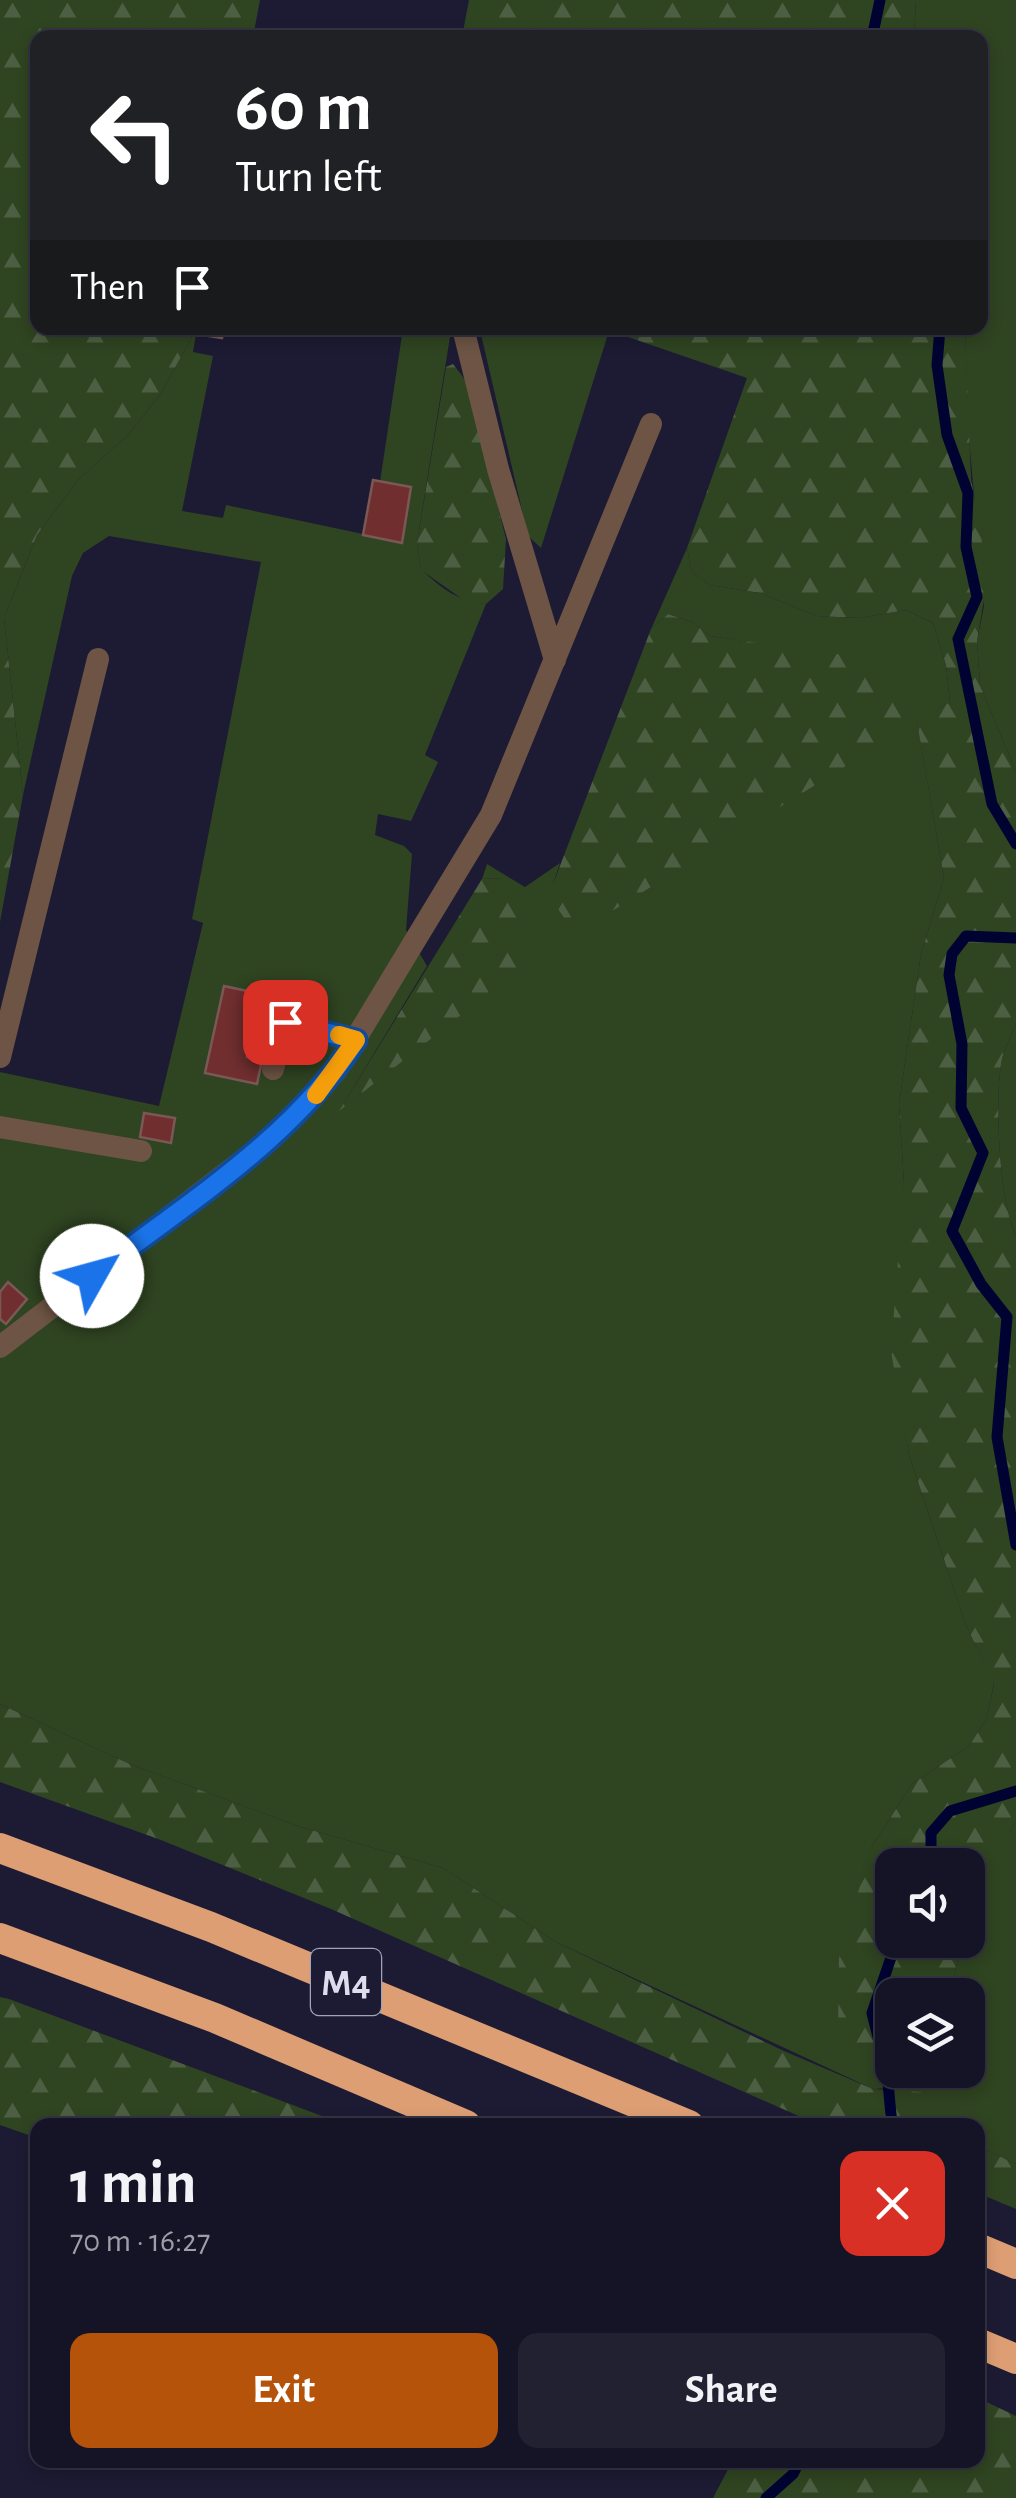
<!DOCTYPE html>
<html lang="en">
<head>
<meta charset="utf-8">
<style>
  :root { --surface:#151426; --page:#222132; --text:#f1f3f6; --muted:#9d9ea7; --line:#343343; --accent:#b45309 }
  body { margin:0; font-family:"Alegreya Sans",sans-serif; background:var(--page); color:var(--text); height:100vh; display:flex; flex-direction:column; font-size:38px; white-space:nowrap }
  * { box-sizing:border-box; margin:0 }
  p { font-size:32px; color:var(--muted) }
  .icon { flex:none; width:55px; height:55px; fill:none; stroke:currentColor; stroke-width:2; stroke-linecap:round; stroke-linejoin:round }
  .map { position:relative; flex:1; overflow:hidden }
  .details { position:absolute; left:30px; top:2118px; width:955px; height:350px; display:flex; flex-direction:column; background:var(--surface); border-radius:20px; box-shadow:0 5px 15px #0003,0 0 0 2px var(--line) }
  .details>* { flex:none }
  .top-card { position:absolute; left:30px; top:30px; width:958px; height:305px; border-radius:20px; box-shadow:0 5px 15px #0003,0 0 0 2px var(--line); background:#202124; color:#fff; overflow:hidden }
  .fabs { position:absolute; left:875px; top:1848px; display:grid; gap:20px }
  .fabs a { display:grid; place-items:center; width:110px; height:110px; border-radius:20px; background:var(--surface); box-shadow:0 5px 15px #0003,0 0 0 2px var(--line); font-size:50px }
  .pin { position:absolute; display:grid; place-items:center; width:85px; height:85px; color:#fff; margin:-42px; border-radius:20px; box-shadow:0 5px 15px #0006 }
  .me { position:absolute; width:110px; margin:-55px; rotate:52deg; stroke-linejoin:round; filter:drop-shadow(0 0 8px #0008) }
  .turn { display:flex; align-items:center; gap:35px; height:210px; padding:0 40px; font-size:45px }
  .turn .icon { width:130px; height:130px; stroke-width:2.5 }
  .turn b { display:block; font-size:70px; line-height:85px }
  .then { display:flex; align-items:center; height:95px; padding:0 40px; background:#0003; gap:20px; font-size:38px }
  .round { display:grid; place-items:center; flex:none; width:105px; height:105px; border-radius:20px; background:var(--page) }
  .head { display:flex; align-items:center; justify-content:space-between; height:170px; padding:0 40px }
  h1 { font-size:60px; font-weight:600; line-height:75px }
  .action { display:flex; gap:20px; margin-top:auto; padding:20px 40px }
  .action a { flex:1; height:115px; border-radius:20px; background:var(--accent); color:#fff; font-size:40px; font-weight:600; line-height:115px; text-align:center }
  .action a+a { background:var(--page); color:var(--text) }
  .map>svg:first-child { display:block }
  .green { fill:#2f4421 }
  .forest { fill:url(#forest-firs) }
  .lines { fill:none; stroke-linecap:round; stroke-linejoin:round }
  .stream { stroke:#000332; stroke-width:11 }
  .building { fill:#702e2f; stroke:#795856; stroke-width:2.5 }
  .service { stroke:#6d5444; stroke-width:22 }
  .motorway { stroke:#dd9e74; stroke-width:30 }
  .route-casing { stroke:#114b97; stroke-width:25 }
  .route { stroke:#1a73e8; stroke-width:18 }
  .slow { stroke:#f59e0b; stroke-width:18 }
  .labels { text-anchor:middle; stroke-width:9; stroke-linejoin:round; paint-order:stroke }
  .shield { fill:#1c1b33; stroke:#a2a3b5; stroke-width:2.5 }
  .shield-label { font-size:38px; font-weight:bold; fill:#dcdded }
</style>
</head>
<body>
<div class="map">
<svg width="1016" height="2498" viewBox="0 0 1016 2498">
  <defs>
    <pattern id="forest-firs" width="22" height="20" patternUnits="userSpaceOnUse" patternTransform="scale(2.5)"><rect width="22" height="20" fill="#2f4421"/><path d="M5 1l3.5 6h-7zM16 11l3.5 6h-7z" fill="#4d5f42"/></pattern>
  </defs>
  <rect width="100%" height="100%" fill="#1c1b33"/>
  <!-- green -->
  <path class="green" d="M916,0H1016V772L980,685L977,641L984,606L968,428L965,328H980V38H914Z
    M197,328L193,352L213,356L182,511L223,518L226,505L401,542L411,488L380,482L403,328L609,331L541,548L528,536L480,330L450,337L417,543L421,569C441,588 459,602 486,604L425,755L438,762L411,821L378,814L375,835L404,846L412,854L406,930L427,966L341,1108L504,878L482,879L487,864L525,887L560,863L553,884L809,651L710,636L692,622L668,614L651,629L687,548L692,572L710,585L760,593L817,616L860,618L906,610L933,623L946,665L950,702L917,721L944,878L921,954L899,1104L904,1183L902,1410L909,1455L966,1625L994,1683L987,1718L969,1746L912,1784L871,1848L884,2060H892V2070H968V1995H950L962,1940H968V1908L1016,1821V2164L978,2146V2125L924,2122L889,2088L873,2089L556,1942L443,1868L301,1827L132,1765L0,1704V1072L159,1106L203,923L192,919L261,562L109,536L83,553L72,576L23,795L4,618L37,535L79,479L129,434L161,393Z
    M1016,1023V1236C999,1201 994,1098 1002,1059C1005,1047 1012,1035 1016,1023Z"/>
  <!-- forest -->
  <path class="forest" d="M0,0H260L253,37L38,38V328H197L161,393L129,434L79,479L37,535L4,618L23,795L0,922Z
    M469,0H916L914,37H462Z
    M602,328H965L971,479L988,576L977,641L980,685L1016,772V1023C1012,1035 1005,1047 1002,1059C994,1098 999,1201 1016,1236V1821L968,1911V1865H892V1940H962L950,1995H892V2060L868,2055L838,2034L839,1958L871,1848L912,1784L969,1746L987,1718L994,1684L966,1625L909,1455L891,1351L904,1183L899,1104L921,954L944,878L917,722L575,934L556,906L553,884L651,629L668,614L692,622L710,636L858,657L903,685L917,720L950,702L946,665L933,623L906,610L860,618L817,616L760,593L710,585L692,572L687,548L747,378Z
    M453,364L466,381L506,539L503,589L486,604L468,603L421,570L417,543L446,367Z
    M505,878L513,895L526,964L339,1111L482,879Z
    M0,1704L132,1765L301,1827L443,1868L556,1942L784,2051L873,2089L921,2092L924,2121L931,2125H819L331,1909L161,1840L0,1782Z
    M0,1997L9,1999L346,2125H38L37,2138L0,2125Z
    M978,2146L1016,2164V2209L978,2193Z
    M978,2398L1016,2416V2498H713L733,2460H978Z"/>
  <g class="lines">
    <!-- stream -->
    <path class="stream" d="M872,38L880,0
      M940,328L937,365L947,435L968,493L966,547L977,597L958,639L992,804L1016,844
      M1016,938L966,936L952,954L949,975L962,1044L961,1108L983,1153L952,1231L981,1284L1007,1317L997,1437L1016,1545
      M931,1865V1833L950,1811L1016,1791
      M892,2125L887,2073L872,2013L897,1940
      M766,2498L793,2474L800,2460"/>
  </g>
  <!-- building -->
  <path class="building" d="M197,328H224L222,338L196,334Z
    M373,480L411,487L402,543L363,535Z
    M224,986L275,997L267,1034L252,1031L247,1057L262,1060L257,1084L205,1073Z
    M144,1113L175,1118L171,1143L140,1137Z
    M8,1282L27,1299L6,1324L0,1319V1292Z"/>
  <g class="lines">
    <!-- service -->
    <path class="service" d="M463,328L498,469L555,660
      M0,1057L98,659
      M273,1069L285,1022L356,1039
      M0,1127L141,1151
      M0,1347L277,1134L336,1071L491,815L651,424"/>
    <!-- motorway -->
    <path class="motorway" d="M0,1848L211,1927L689,2125
      M0,1938L215,2018L466,2125
      M978,2248L1016,2264
      M978,2343L1016,2359"/>
  </g>
  <g class="lines">
    <!-- route casing -->
    <g class="route-casing">
      <path id="route" d="M92,1276C185,1204 292,1140 356,1040L285,1022"/>
    </g>
    <!-- route -->
    <use href="#route" class="route"/>
    <!-- slow -->
    <path class="slow" d="M316,1095L356,1040L339,1035"/>
  </g>
  <g class="labels">
    <!-- shield labels -->
    <rect class="shield" x="311" y="1949" width="70" height="66" rx="8"/>
    <g class="shield-label">
      <text x="346" y="1995">M4</text>
    </g>
  </g>
</svg>
<div class="fabs">
<a><svg class="icon" aria-label="sound" viewBox="0 0 24 24"><path d="M4 9h4l5-4v14l-5-4H4zM17 9q2 3 0 6"/></svg></a>
<a><svg class="icon" aria-label="layers" viewBox="0 0 24 24"><path d="M12 4l9 5-9 5-9-5zM3 14l9 5 9-5"/></svg></a>
</div>
<div class="pin" style="left:285px;top:1022px;background:#d93025"><svg class="icon" aria-label="arrive" viewBox="0 0 24 24"><path d="M6 21V4h12l-3 4 3 4H6"/></svg></div>
<svg class="me" style="left:92px;top:1276px" viewBox="-20 -20 40 40"><circle r="19" fill="#fff"/><path d="M0-13L10 11 0 6-10 11z" fill="#1a73e8"/></svg>
<div class="top-card">
<div class="turn"><svg class="icon" aria-label="left" viewBox="0 0 24 24"><path d="M17 20v-9H6M10 6l-5 5 5 5"/></svg><div><b>60 m</b>Turn left</div></div>
<div class="then">Then<svg class="icon" aria-label="arrive" viewBox="0 0 24 24"><path d="M6 21V4h12l-3 4 3 4H6"/></svg></div>
</div>
<section class="details">
<div class="head"><div><h1>1 min</h1><p>70 m · 16:27</p></div><a class="round" style="background:#d93025;color:#fff"><svg class="icon" aria-label="close" viewBox="0 0 24 24"><path d="M6 6l12 12M18 6L6 18"/></svg></a></div>
<div class="action"><a>Exit</a><a>Share</a></div>
</section>
</div>
</body>
</html>
